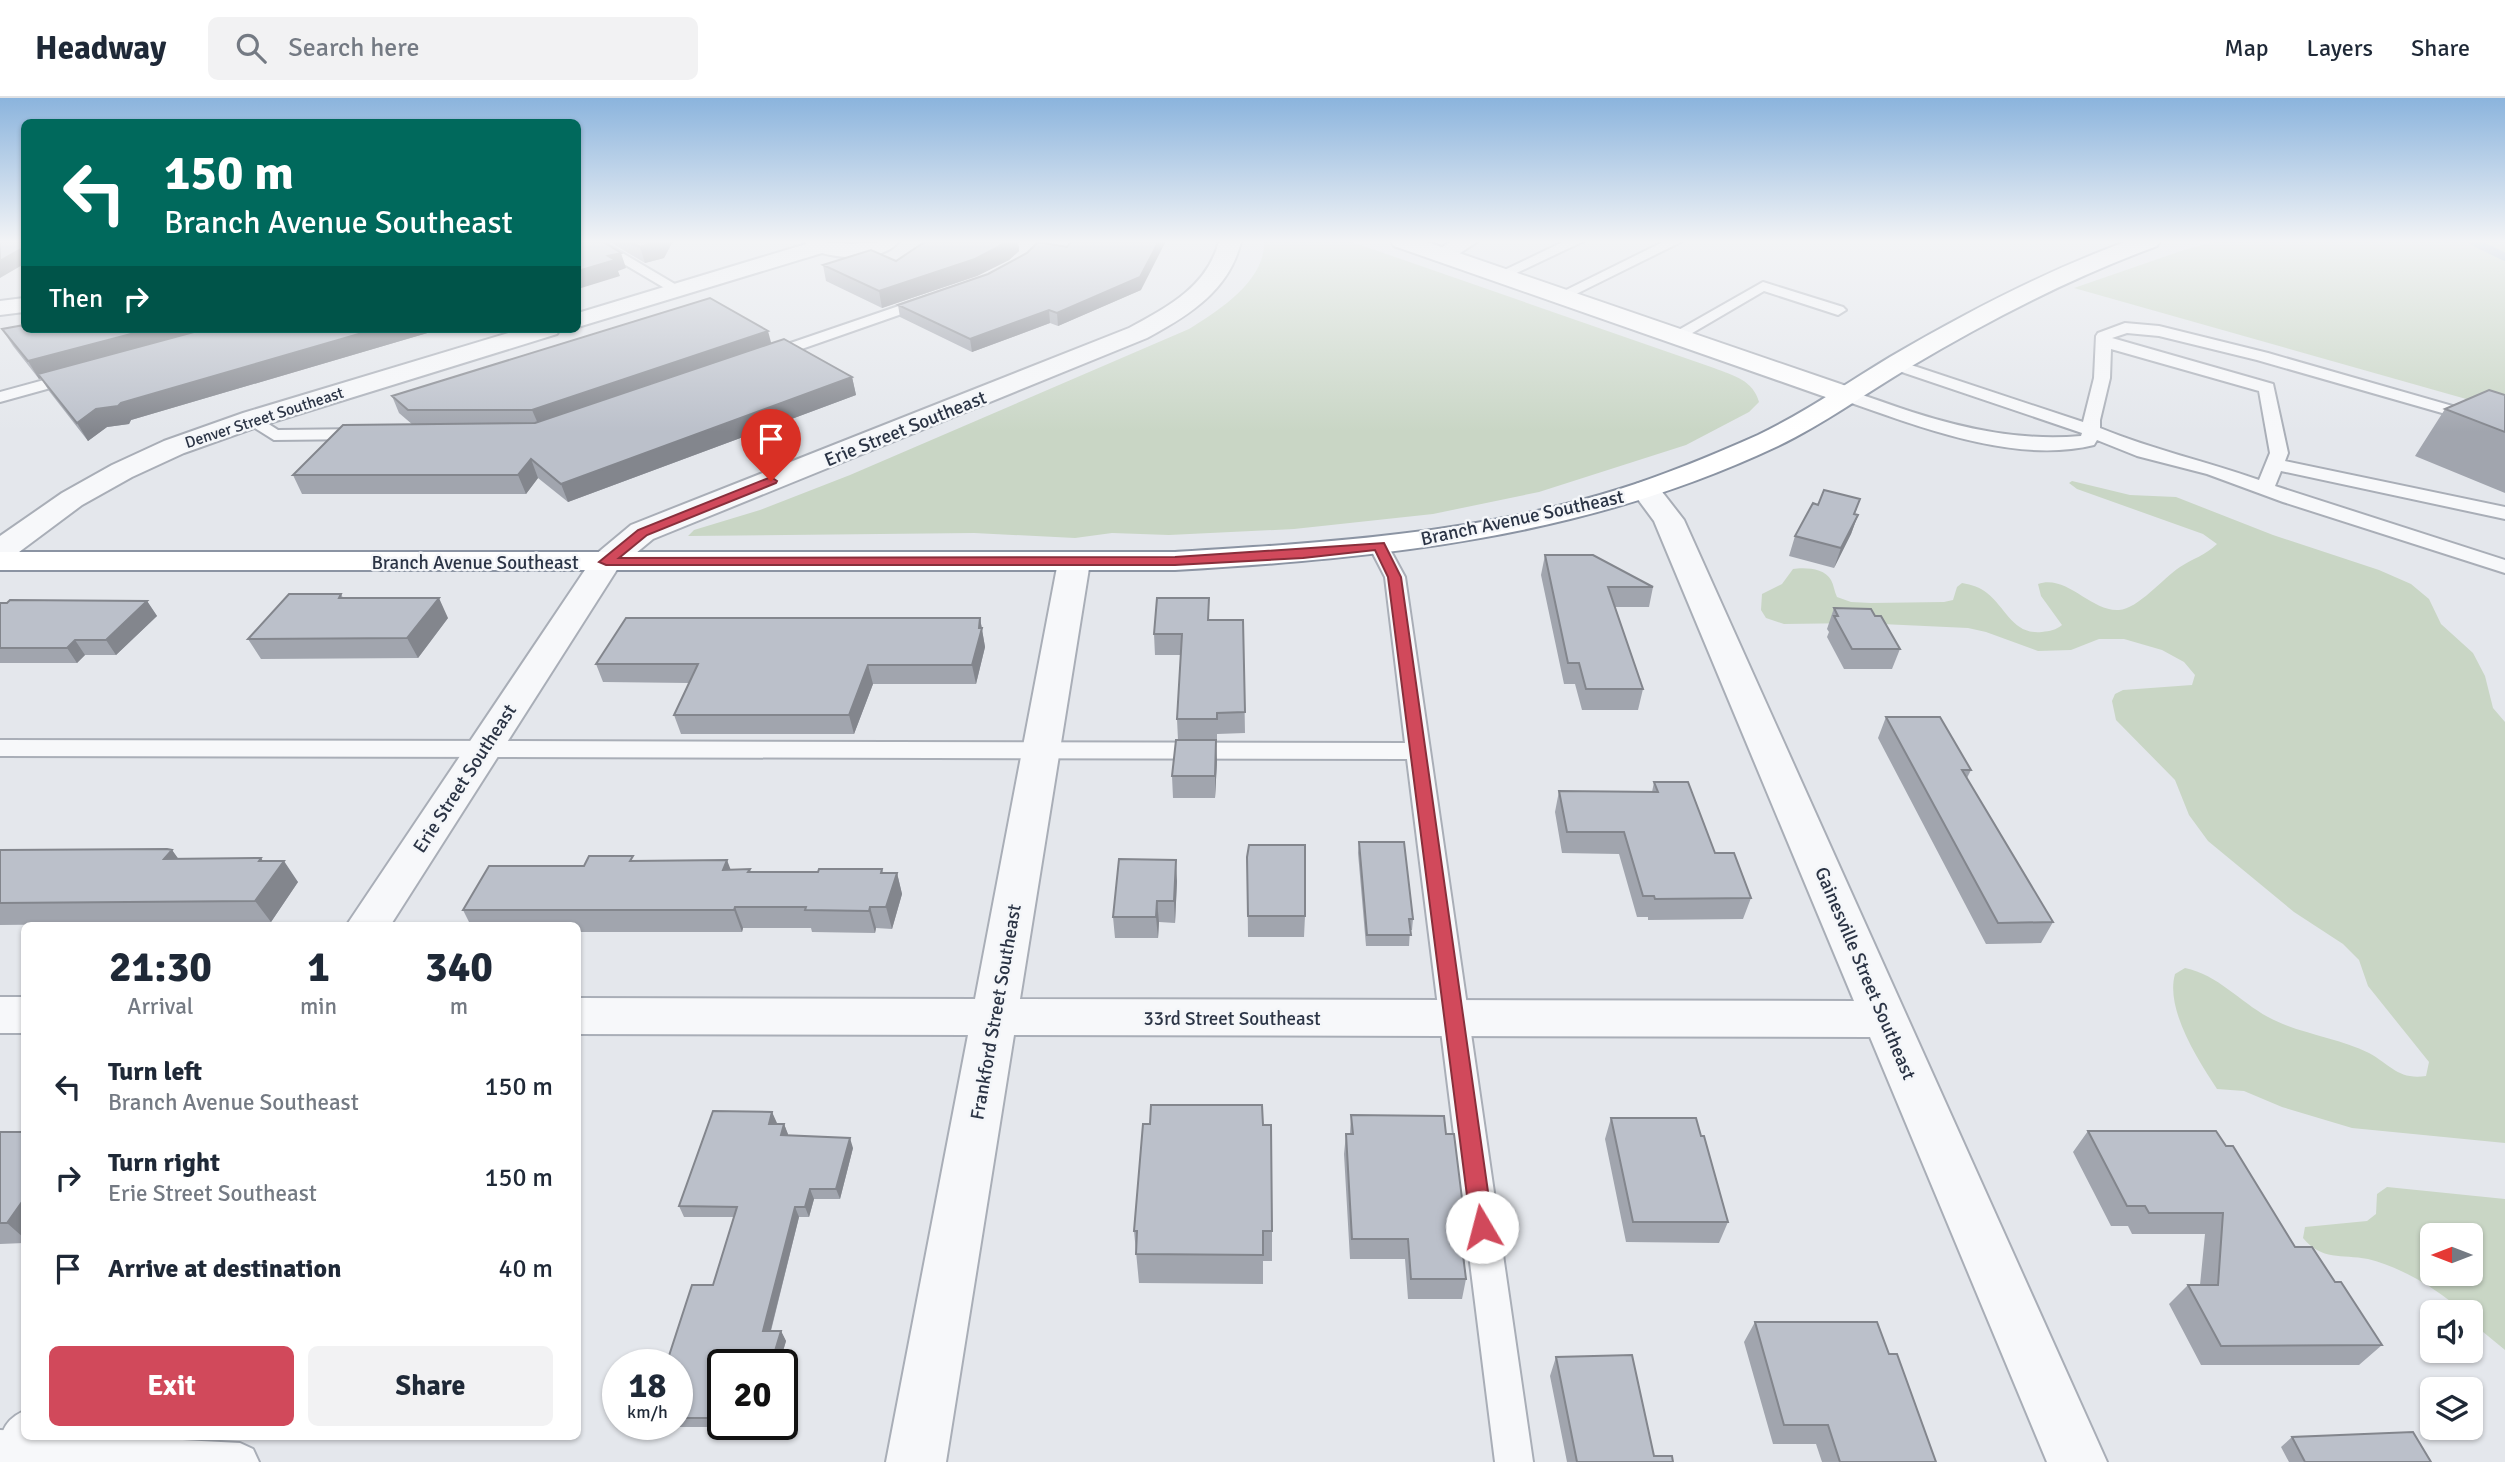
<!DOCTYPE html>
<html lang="en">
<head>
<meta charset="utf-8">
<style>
  :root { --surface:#fff; --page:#f2f2f3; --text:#1f2937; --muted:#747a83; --line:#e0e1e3; --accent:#d1495b }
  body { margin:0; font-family:Signika,sans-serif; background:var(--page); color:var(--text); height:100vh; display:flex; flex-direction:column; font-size:26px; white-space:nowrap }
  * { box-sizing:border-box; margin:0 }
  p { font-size:23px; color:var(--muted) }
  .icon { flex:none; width:38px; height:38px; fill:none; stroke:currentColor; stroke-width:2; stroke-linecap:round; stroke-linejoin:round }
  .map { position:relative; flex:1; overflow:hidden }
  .drawer { position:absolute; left:21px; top:824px; width:560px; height:518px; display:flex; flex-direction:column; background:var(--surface); border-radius:10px; box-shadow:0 2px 5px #0004 }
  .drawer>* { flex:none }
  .banner { position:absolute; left:21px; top:21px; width:560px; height:214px; border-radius:10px; box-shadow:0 2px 5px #0004; background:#00695c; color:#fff; overflow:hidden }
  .needle { width:46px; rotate:270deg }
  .buttons { position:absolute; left:2420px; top:1125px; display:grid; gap:14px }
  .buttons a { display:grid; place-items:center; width:63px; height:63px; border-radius:10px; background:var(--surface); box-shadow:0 2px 5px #0004; font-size:35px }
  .speed { position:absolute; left:602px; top:1251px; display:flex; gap:14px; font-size:35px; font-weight:700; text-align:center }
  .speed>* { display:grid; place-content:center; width:91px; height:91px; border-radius:50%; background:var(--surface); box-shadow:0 2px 5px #0004; line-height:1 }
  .speed small { font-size:18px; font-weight:400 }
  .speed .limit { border:4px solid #111; border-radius:10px; background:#fff; color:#111 }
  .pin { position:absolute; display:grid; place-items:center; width:60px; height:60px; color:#fff; margin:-72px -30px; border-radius:50% 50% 50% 0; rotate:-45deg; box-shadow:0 0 7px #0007 }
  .pin .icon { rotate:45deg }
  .me { position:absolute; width:77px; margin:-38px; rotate:352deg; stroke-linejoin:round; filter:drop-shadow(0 0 5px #0008) }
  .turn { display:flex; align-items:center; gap:24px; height:147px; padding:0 28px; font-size:32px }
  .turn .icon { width:91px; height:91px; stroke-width:2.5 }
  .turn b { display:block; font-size:49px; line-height:60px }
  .then { display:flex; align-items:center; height:66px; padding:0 28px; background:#0003; gap:14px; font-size:26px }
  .eta { display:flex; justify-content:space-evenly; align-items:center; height:119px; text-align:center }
  .eta b { font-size:42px; font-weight:800; line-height:49px }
  .primary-button { display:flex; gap:14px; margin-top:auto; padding:14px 28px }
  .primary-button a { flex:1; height:80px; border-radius:10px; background:var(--accent); color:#fff; font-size:28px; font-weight:800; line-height:80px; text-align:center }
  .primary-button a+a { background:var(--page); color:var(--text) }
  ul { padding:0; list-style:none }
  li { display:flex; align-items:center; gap:21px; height:91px; padding:0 28px }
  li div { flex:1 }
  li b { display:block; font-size:26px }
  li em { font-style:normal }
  header { display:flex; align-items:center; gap:42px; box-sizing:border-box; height:98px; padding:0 35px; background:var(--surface); border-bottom:2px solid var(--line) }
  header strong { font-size:33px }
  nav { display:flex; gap:38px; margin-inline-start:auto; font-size:24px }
  .search { width:490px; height:63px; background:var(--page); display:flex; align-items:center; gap:18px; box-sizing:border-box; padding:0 24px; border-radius:10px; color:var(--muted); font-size:26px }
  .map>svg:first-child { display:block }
  .green { fill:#c9d6c5; fill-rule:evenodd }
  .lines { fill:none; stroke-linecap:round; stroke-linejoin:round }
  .stream { stroke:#9fb4cc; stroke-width:8 }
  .lane-casing { stroke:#a9aeb7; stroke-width:4 }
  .street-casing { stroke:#a9aeb7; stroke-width:4 }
  .secondary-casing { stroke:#a9aeb7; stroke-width:4 }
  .highway-casing { stroke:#8b94a3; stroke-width:4 }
  .lane { fill:#f7f8fa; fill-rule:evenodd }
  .street { fill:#f7f8fa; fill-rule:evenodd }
  .secondary { fill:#fff; fill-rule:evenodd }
  .highway { fill:#fff; fill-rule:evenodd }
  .wall { fill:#a1a5ae }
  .shaded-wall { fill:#83868d }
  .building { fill:#bbc0ca; stroke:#83868d; stroke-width:2 }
  .route { fill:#d1495b; stroke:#882f3b; stroke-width:2 }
  .labels { text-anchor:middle; stroke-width:5; stroke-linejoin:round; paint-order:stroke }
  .far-street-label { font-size:16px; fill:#2b3445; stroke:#f4f6f9 }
  .street-label { font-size:19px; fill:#2b3445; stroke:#f4f6f9 }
</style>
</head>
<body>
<header>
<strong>Headway</strong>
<div class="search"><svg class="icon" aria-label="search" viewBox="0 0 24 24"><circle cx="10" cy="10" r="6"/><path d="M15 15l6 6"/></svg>Search here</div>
<nav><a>Map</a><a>Layers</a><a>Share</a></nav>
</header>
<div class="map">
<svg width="2505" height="1364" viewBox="0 0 2505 1364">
  <rect width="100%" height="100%" fill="#e4e7ec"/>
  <!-- green -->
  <path class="green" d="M1264,143H1349L1714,270C1734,278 1753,282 1759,304L1749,314L1686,347L1539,394L1433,416L1294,431L1169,437L1112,435L1075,440L974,435L688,438L694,432L760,412L850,377L1189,231C1218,213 1266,183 1264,143Z
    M2217,143H2505V312L2074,190L2184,152Z
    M2072,383L2130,397L2176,399L2273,437L2379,472L2411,486L2429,501L2441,526L2473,555L2485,578L2493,610L2505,624V1045L2352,1030L2282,1009L2244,993L2217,991C2198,962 2165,911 2175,876L2185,870C2218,877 2239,903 2268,919C2299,936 2337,939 2369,955C2391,967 2398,982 2426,978L2429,964L2368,888L2359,862L2343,846L2294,814L2208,743L2189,717L2175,682L2116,622L2112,603L2115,596L2123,592L2192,587L2195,577L2184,564L2162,552L2124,541H2099L2071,552L2038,553L1986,534L1968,530L1860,525L1784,526L1766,520L1761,512L1762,496L1782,486L1793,471C1804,469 1825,470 1831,482C1834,487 1834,493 1837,499L1851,504L1871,505L1944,504L1953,502L1957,489L1962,485C1972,487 1980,489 1987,495C2007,511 2013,537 2042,534C2050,533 2056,532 2062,527L2041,498L2038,486C2067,476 2091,514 2119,512C2138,511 2163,480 2180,469C2192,461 2206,457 2217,446L2203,436L2077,391L2069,385Z
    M2387,1089L2505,1101V1252L2471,1224V1214H2462C2441,1192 2398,1168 2368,1161C2341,1156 2322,1163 2303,1140L2305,1129L2367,1123L2376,1116L2377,1096ZM2432,1138H2471V1176H2432Z"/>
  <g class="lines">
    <!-- stream -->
    <path class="stream" d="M2472,143L2505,159"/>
    <!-- lane casing -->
    <g class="lane-casing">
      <path id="lane" d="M585,143H602L685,192L683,195H673Z
        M1565,143H1584L1506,180H1496L1494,177Z
        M1665,143H1683L1566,201L1561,202L1554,198Z
        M1763,184L1843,209L1846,212L1838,217L1764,193L1682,241H1670L1668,238Z
        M931,197L938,201L936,204L773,261L767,263L759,258L761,255Z
        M2125,225L2159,228L2268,255L2505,323V333L2257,262L2159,238L2127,235L2112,240L2273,286L2288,355L2285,363L2505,409V421L2281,373L2275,388L2505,462V475L2283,404L2207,376L2137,358L2097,342L2094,347C2014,367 1915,327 1840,301L1838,297L1846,292C1868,298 1890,307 1912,314C1968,332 2023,343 2081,338L2082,335L1890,270L1888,267L1890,264H1902L2083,324L2094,280L2096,238L2098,235ZM2111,251L2259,293L2270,355L2259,382C2206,363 2153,352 2100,330V322L2110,280Z
        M77,273L83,275L85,278L83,281L0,304V294Z
        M253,316L278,332L366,331L375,336L366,341L274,342L247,325L244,321L247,317Z
        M1379,442L1386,444L1405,479L1533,1364H1495L1407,661L0,658V642L1405,645L1385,479L1369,448L1372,444Z
        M0,1332L24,1333V1339H125L240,1345L253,1351L259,1364H0Z"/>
    </g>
    <!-- street casing -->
    <g class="street-casing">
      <path id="street" d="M804,143L851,146L899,143C884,163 843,161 822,155L578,229V215L806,146Z
        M1219,143H1241C1230,192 1188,218 1147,240L653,441L618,470L390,828H346L595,457L631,427L1129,230C1168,209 1208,188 1219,143Z
        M1451,143H1478L1450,162H1434L1431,157Z
        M24,200V214L0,217V203Z
        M522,231H560L557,236L263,327L184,355L132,379L82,407L11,460L0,462V438L62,395L112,367L164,343L243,315Z
        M1646,383L1656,386L1684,422L2107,1364H2047L1870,939L1014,937L946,1364H886L968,937L578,936V900L975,901L1058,464L1063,457L1074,455L1085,457L1090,464L1020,901L1854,903L1654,423L1631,392L1636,386Z
        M0,899H24V935H0Z
        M24,1313V1339H62L51,1364H0C0,1339 0,1324 24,1313Z"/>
    </g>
    <!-- secondary casing -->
    <g class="secondary-casing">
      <path id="secondary" d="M1391,143H1424L1855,291L1859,297L1855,303L1846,305L1837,303L1394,148Z"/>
    </g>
    <!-- highway casing -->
    <g class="highway-casing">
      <path id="highway" d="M2128,143H2160L2157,148C2070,180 1989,222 1910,269C1866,295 1824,326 1778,348C1586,439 1384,460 1175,472H0V454H1175C1324,445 1477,436 1620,391C1667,376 1713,357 1758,337C1804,315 1847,285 1890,259C1967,214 2045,173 2128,143Z"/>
    </g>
    <!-- lane -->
    <use href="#lane" class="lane"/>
    <!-- street -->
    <use href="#street" class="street"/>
    <!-- secondary -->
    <use href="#secondary" class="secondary"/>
    <!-- highway -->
    <use href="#highway" class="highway"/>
  </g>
  <!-- wall -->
  <path class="wall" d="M608,143H673L664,160L645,165Z
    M926,143H1018L1019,153L1009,162L977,178L882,210L826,183L823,167L896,163Z
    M1067,149L1141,192L1058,228L1050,225L972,254L900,219L898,207Z
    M2,231H441L131,322L129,326L107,329L88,343L49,293L41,280L39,281L13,248Z
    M771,245L852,279L856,297L568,404L538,380L526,396H302L293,377L413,327L399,315L392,298Z
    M2505,297V395L2415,358L2445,311Z
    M1860,401L1855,416L1858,417L1851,436L1834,470L1789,458L1795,438L1818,407Z
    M1545,457L1653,489L1649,509H1615L1643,591L1638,612H1582L1575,586H1564L1541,477Z
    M341,496L343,500L448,520L418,560L261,561L248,541Z
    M147,503L157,518L116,557H85L77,565H0V505Z
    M1834,510L1875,518L1900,551L1892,571H1844L1827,539L1829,534L1827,531Z
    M980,520L985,549L976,586H873L854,636H681L674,617L689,585L603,584L596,566Z
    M1210,522H1243L1245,635L1217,636V642H1178L1177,621L1181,557H1155L1154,536Z
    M1886,619L1971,672L1967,680L2053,824L2041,845L1986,846L1878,640Z
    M1217,663L1215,700H1173L1172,678Z
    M1654,684L1715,755L1751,800L1743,821L1648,822V819H1637L1619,756L1562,755L1555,714L1559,693L1652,694Z
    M1359,744L1413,821L1412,832H1410L1409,848H1366L1358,755Z
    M0,752H172L178,761L263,763L298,784L271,824L0,827Z
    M1247,759L1305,818L1304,839H1248Z
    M635,763L730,772L750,771L751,774H818L882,771L883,775H897L902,796L892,831L876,830L875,835L812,834L811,830H743L742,834H578V828H471L463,812L584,768Z
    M1177,783L1175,825L1159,824L1158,840H1115L1113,819Z
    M772,1014L776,1026H784L788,1037L853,1050L840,1101H814L809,1119H799L771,1233H781L786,1243L783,1253H790L795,1263L782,1312V1267H723V1326H779L778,1329H655L653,1326H677V1267L713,1187L734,1119H684L679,1108Z
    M1351,1017L1446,1036L1467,1141L1464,1159L1466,1181L1462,1201H1408L1405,1161H1350L1344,1056L1346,1036H1350Z
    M1611,1020L1728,1124L1719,1145L1626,1144L1605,1041Z
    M1263,1027L1272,1133V1163H1263V1186L1139,1185L1134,1133Z
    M2088,1033L2226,1048L2295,1149L2335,1184L2382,1247L2359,1267H2201L2169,1206L2188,1187H2200L2205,1136H2132L2128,1128H2111L2073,1054Z
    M0,1034H24V1145L0,1146Z
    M1755,1224L1889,1256L1936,1364H1822L1816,1346H1773L1744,1244Z
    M1556,1259L1654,1358L1673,1364H1567L1550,1278Z
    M2292,1339L2431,1364H2289L2281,1349Z"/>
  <!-- shaded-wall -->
  <path class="shaded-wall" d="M660,143H673L664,160L645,165L640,149Z
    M1009,143H1018L1019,153L1009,162L977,178L882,210L879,193Z
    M1159,143H1166L1141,192L1058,228L1057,215Z
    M24,149V166L0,180V163Z
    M621,155L626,170L618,173L620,178L578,191V173L608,158Z
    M1049,212L1050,225L972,254L970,241Z
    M150,231H221L38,276L41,280L39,281L28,263Z
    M376,231H441L131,322L129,326L107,329L88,343L77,325L96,311L121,305Z
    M768,233L772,248L539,328L532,312Z
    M852,279L856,297L568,404L561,386Z
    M531,361L538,380L526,396L518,377Z
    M1858,417L1851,436L1834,470L1841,450Z
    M439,500L448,520L418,560L407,540Z
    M147,503L157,518L116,557L106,542Z
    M980,520L985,549L976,586L972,567Z
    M75,542L85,557L77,565L67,550Z
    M868,567L873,586L854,636L849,617Z
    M1216,642L1217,663L1215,700V678Z
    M172,752L188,774L164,761Z
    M261,760L273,778L284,763L298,784L271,824L255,803L259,763Z
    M727,762L735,783L723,772Z
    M1176,762L1177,783L1175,825L1174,803Z
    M897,775L902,796L892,831L886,809Z
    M1157,803L1159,824L1158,840L1156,819Z
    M735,809L743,830L742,834L734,812Z
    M870,809L876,830L875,835L869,813Z
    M772,1014L777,1025L773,1036L769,1026Z
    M784,1026L788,1036L785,1048L781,1037Z
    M850,1040L853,1050L840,1101L836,1091Z
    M810,1091L814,1101L809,1119L805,1109Z
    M24,1101V1140L7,1125Z
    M795,1109L799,1119L768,1243L763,1233Z
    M781,1233L786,1243L780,1263L775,1253Z
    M790,1253L795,1263L782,1312V1283Z"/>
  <!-- building -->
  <path class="building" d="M0,143H24V149L0,163Z
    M578,143H602L621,155L608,158L615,162L578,173Z
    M629,143H660L640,149Z
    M926,143H1009L975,161L879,193L823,167L871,152L896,163Z
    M1071,143H1159L1140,179L1057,215L1049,212L970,241L898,207L988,176L1027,155L1038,144L1067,149Z
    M710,200L768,233L532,312H408L392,298Z
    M24,227V231H150L28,263L2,231Z
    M205,231H376L121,305L118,308L96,311L77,325L38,276Z
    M784,241L852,279L561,386L531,361L518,377H293L343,327L535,325Z
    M2489,292L2505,297V334L2445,311Z
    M1824,392L1860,401L1854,416L1858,417L1841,450L1795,438L1813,405L1818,407Z
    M1545,457H1593L1653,489H1608L1643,591H1586L1579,565H1568Z
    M289,496H341L339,500H439L407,540L248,541Z
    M1157,500H1209L1208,522H1243L1245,614L1217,615V621H1177L1182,536H1154Z
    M10,502L147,503L106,542H75L67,550H0V505H7Z
    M1834,510L1871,511L1875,518H1881L1900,551H1852L1834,518H1838Z
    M626,520H980L979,530H982L972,567H868L849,617H674L698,566H596Z
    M1886,619H1940L1971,672H1962L2053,824L1998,825Z
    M1176,642H1216L1215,678H1172Z
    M1654,684H1688L1715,755H1734L1751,800L1655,801L1654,798H1643L1624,734H1567L1559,693L1658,694Z
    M1359,744H1404L1413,821H1409L1411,837H1367Z
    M1249,747H1305V818H1248L1247,759Z
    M167,751L172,752L164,761L261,760L259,763H284L255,803L0,805V752Z
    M589,758H633L630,763L727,762L723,772L750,771L748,774H818L819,771H882L881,775H897L886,809H870L869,813L805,812L806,809H735L734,812H463L489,768H584Z
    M1119,761L1176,762L1174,803H1157L1156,819H1113Z
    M1151,1007H1262L1263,1027H1271L1272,1133H1263V1157L1136,1156L1137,1133H1134L1143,1026H1150Z
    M713,1013L772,1014L769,1026H784L781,1037L850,1040L836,1091H810L805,1109H795L763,1233H781L775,1253H790L782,1283V1267H723V1320H677V1267H666L692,1187H713L737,1109L679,1108Z
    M1351,1017L1444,1018L1446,1036H1454L1467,1141H1461L1466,1181H1411L1408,1141H1352L1346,1036H1353Z
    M1611,1020H1696L1701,1038H1704L1728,1124H1633Z
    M2088,1033H2216L2226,1048H2233L2295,1149H2312L2335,1184H2341L2382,1247L2221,1248L2188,1187H2218L2223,1115H2149L2145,1108H2127Z
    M0,1034H24V1101L7,1125H0Z
    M1755,1224H1877L1889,1256H1897L1936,1364H1840L1828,1327H1784Z
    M1632,1257L1654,1358H1672L1673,1364H1577L1556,1259Z
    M2413,1334L2431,1364H2305L2292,1339Z"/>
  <!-- sky -->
  <linearGradient id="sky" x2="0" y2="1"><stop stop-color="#8bb4dd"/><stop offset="0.43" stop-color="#f3f4f6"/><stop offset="1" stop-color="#f3f4f6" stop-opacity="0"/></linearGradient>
  <rect width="2505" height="334" fill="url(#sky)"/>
  <!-- route -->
  <path class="route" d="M771,379L777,383L776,385L647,437L619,460L1175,459L1384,445L1401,479L1493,1129L1490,1136L1482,1139L1474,1136L1471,1129L1388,479L1375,452L1303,460L1175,467H606L599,464L638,432Z"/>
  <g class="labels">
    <!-- far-street labels -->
    <g class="far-street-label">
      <text transform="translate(264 319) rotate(-18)" y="6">Denver Street Southeast</text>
    </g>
    <!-- street labels -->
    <g class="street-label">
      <text transform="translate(905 330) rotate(-22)" y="7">Erie Street Southeast</text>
      <text transform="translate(1522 419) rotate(-12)" y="7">Branch Avenue Southeast</text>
      <text x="475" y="471">Branch Avenue Southeast</text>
      <text transform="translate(464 680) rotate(-57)" y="7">Erie Street Southeast</text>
      <text transform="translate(1866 875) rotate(67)" y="7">Gainesville Street Southeast</text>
      <text transform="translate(995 914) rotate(-80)" y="7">Frankford Street Southeast</text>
      <text x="1232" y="927">33rd Street Southeast</text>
    </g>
  </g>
</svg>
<div class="buttons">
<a><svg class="needle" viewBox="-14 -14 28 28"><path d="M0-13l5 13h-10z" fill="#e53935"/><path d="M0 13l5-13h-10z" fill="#747a83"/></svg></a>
<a><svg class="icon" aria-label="sound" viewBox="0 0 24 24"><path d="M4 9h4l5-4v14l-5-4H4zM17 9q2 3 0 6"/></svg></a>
<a><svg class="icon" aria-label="layers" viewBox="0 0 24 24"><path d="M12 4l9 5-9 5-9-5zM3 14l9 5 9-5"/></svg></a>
</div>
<div class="speed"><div>18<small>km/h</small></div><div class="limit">20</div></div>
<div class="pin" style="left:771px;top:383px;background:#d93025"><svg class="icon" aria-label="arrive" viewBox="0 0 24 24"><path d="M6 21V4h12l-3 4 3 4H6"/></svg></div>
<svg class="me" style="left:1482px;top:1129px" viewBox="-20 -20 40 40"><circle r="19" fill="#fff"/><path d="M0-13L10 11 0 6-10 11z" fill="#d1495b"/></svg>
<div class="banner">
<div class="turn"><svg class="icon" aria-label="left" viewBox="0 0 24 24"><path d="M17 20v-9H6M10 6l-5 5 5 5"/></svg><div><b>150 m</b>Branch Avenue Southeast</div></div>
<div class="then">Then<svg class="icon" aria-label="right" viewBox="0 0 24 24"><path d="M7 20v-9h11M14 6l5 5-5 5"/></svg></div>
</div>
<section class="drawer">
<div class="eta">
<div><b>21:30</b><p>Arrival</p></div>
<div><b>1</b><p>min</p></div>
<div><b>340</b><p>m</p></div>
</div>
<ul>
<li><svg class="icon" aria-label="left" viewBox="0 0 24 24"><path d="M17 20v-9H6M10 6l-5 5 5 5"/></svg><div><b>Turn left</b><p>Branch Avenue Southeast</p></div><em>150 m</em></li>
<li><svg class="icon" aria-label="right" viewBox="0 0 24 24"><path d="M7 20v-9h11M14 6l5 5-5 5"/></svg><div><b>Turn right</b><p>Erie Street Southeast</p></div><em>150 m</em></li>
<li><svg class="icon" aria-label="arrive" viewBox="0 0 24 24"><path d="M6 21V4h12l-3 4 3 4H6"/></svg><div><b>Arrive at destination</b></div><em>40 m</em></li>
</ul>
<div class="primary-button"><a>Exit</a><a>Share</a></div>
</section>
</div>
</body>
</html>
